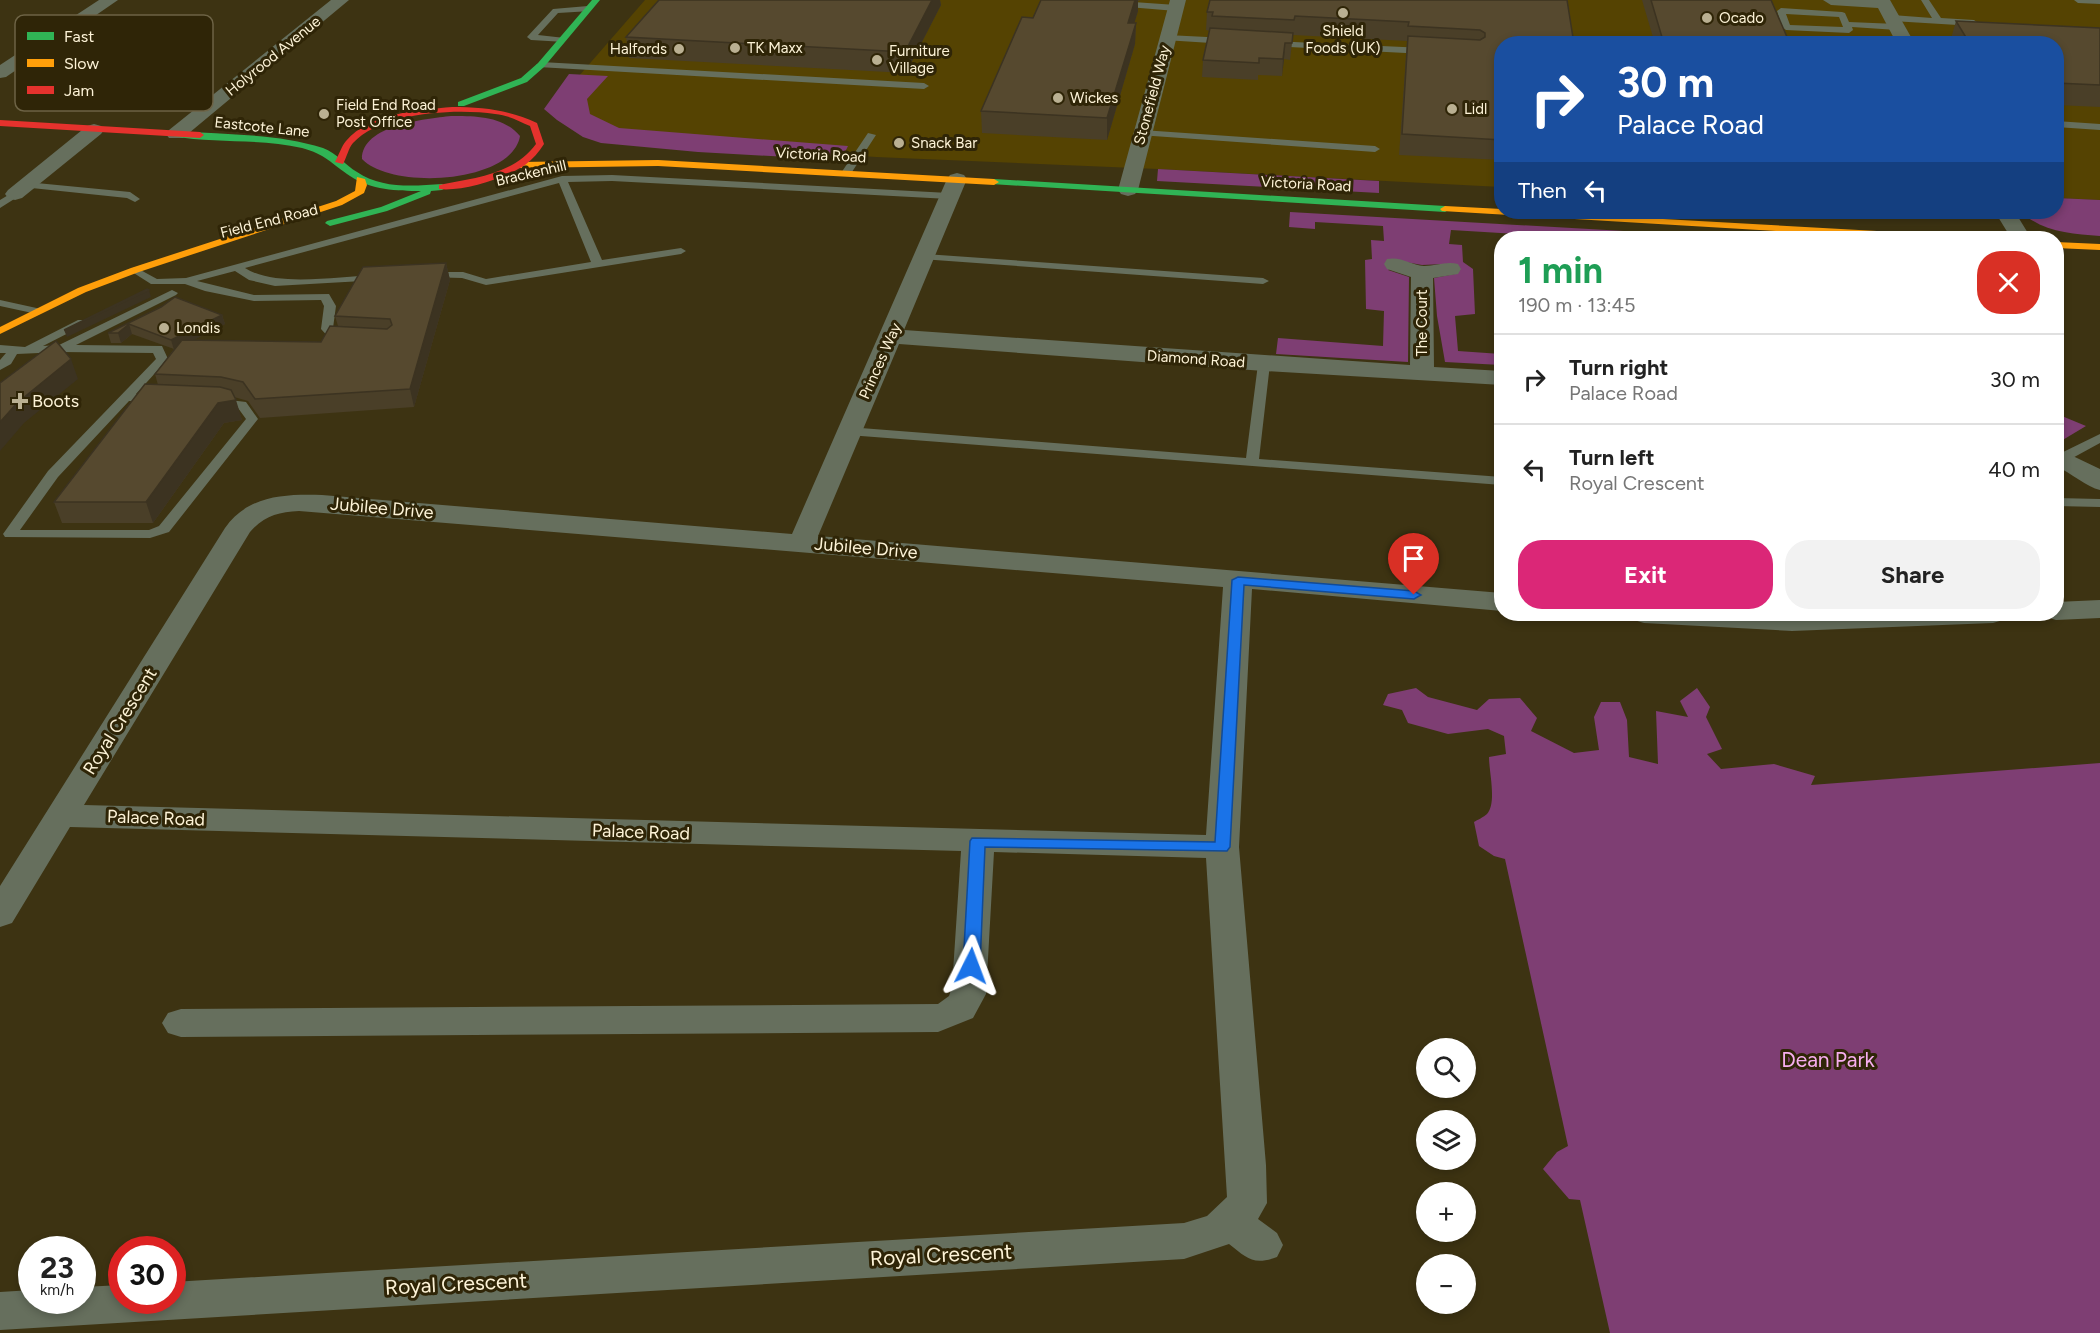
<!DOCTYPE html>
<html lang="en">
<head>
<meta charset="utf-8">
<style>
  :root { --surface:#fff; --page:#f2f2f2; --text:#222; --muted:#767676; --line:#e0e0e0; --accent:#db2777 }
  body { margin:0; font-family:Figtree,sans-serif; background:var(--page); color:var(--text); height:100vh; display:flex; flex-direction:column; font-size:22px; white-space:nowrap }
  * { box-sizing:border-box; margin:0 }
  p { font-size:20px; color:var(--muted) }
  .icon { flex:none; width:33px; height:33px; fill:none; stroke:currentColor; stroke-width:2; stroke-linecap:round; stroke-linejoin:round }
  .map { position:relative; flex:1; overflow:hidden }
  .sheet { position:absolute; left:1494px; top:231px; width:570px; height:390px; display:flex; flex-direction:column; background:var(--surface); border-radius:24px; box-shadow:0 3px 9px #0003 }
  .sheet>* { flex:none }
  .banner { position:absolute; left:1494px; top:36px; width:570px; height:183px; border-radius:24px; box-shadow:0 3px 9px #0003; background:#1a4fa0; color:#fff; overflow:hidden }
  .tools { position:absolute; left:1416px; top:1038px; display:grid; gap:12px }
  .tools a { display:grid; place-items:center; width:60px; height:60px; border-radius:50%; background:var(--surface); box-shadow:0 3px 9px #0003; font-size:30px }
  .speed { position:absolute; left:18px; top:1236px; display:flex; gap:12px; font-size:30px; font-weight:700; text-align:center }
  .speed>* { display:grid; place-content:center; width:78px; height:78px; border-radius:50%; background:var(--surface); box-shadow:0 3px 9px #0003; line-height:1 }
  .speed small { font-size:15px; font-weight:400 }
  .speed .limit { border:9px solid #d22; background:#fff; color:#111 }
  .pin { position:absolute; display:grid; place-items:center; width:51px; height:51px; color:#fff; margin:-62px -26px; border-radius:50% 50% 50% 0; rotate:-45deg; box-shadow:0 0 6px #0007 }
  .pin .icon { rotate:45deg }
  .me { position:absolute; width:66px; margin:-33px; rotate:3deg; stroke-linejoin:round; filter:drop-shadow(0 0 4px #0008) }
  .turn { display:flex; align-items:center; gap:21px; height:126px; padding:0 24px; font-size:27px }
  .turn .icon { width:78px; height:78px; stroke-width:2.5 }
  .turn b { display:block; font-size:42px; line-height:51px }
  .then { display:flex; align-items:center; height:57px; padding:0 24px; background:#0003; gap:12px; font-size:22px }
  .round { display:grid; place-items:center; flex:none; width:63px; height:63px; border-radius:24px; background:var(--page) }
  .headline { display:flex; align-items:center; justify-content:space-between; height:102px; padding:0 24px }
  h1 { font-size:36px; font-weight:700; line-height:45px; color:#1e9e55 }
  .button { display:flex; gap:12px; margin-top:auto; padding:12px 24px }
  .button a { flex:1; height:69px; border-radius:24px; background:var(--accent); color:#fff; font-size:24px; font-weight:700; line-height:69px; text-align:center }
  .button a+a { background:var(--page); color:var(--text) }
  ul { padding:0; list-style:none }
  li { display:flex; align-items:center; gap:18px; height:90px; padding:0 24px; border-top:2px solid var(--line) }
  li div { flex:1 }
  li b { display:block; font-size:22px }
  li em { font-style:normal }
  .map>svg:first-child { display:block }
  .built { fill:#554302 }
  .green { fill:#7e3e73 }
  .lines { fill:none; stroke-linecap:round; stroke-linejoin:round }
  .lane { fill:#666f5d; fill-rule:evenodd }
  .street { fill:#666f5d; fill-rule:evenodd }
  .fast { fill:#30b455; fill-rule:evenodd }
  .slow { fill:#ff9f0a; fill-rule:evenodd }
  .jam { fill:#e5322d; fill-rule:evenodd }
  .wall { fill:#4a3f28 }
  .shaded-wall { fill:#3c3321 }
  .building { fill:#56492f; stroke:#3c3321; stroke-width:1.5 }
  .route { fill:#1a73e8; stroke:#114b97; stroke-width:1.5 }
  .poi-dot { fill:#bab092; stroke:#2f2507; stroke-width:2 }
  .labels { text-anchor:middle; stroke-width:6; stroke-linejoin:round; paint-order:stroke }
  .far-poi-label { font-size:15px; fill:#fdf3d7; stroke:#2f2507; text-anchor:start }
  .far-street-label { font-size:15px; fill:#fdf3d7; stroke:#2f2507 }
  .poi-label { font-size:18px; fill:#fdf3d7; stroke:#2f2507; text-anchor:start }
  .street-label { font-size:18px; fill:#fdf3d7; stroke:#2f2507 }
  .near-park-label { font-size:21px; fill:#f7aeef; stroke:#2f2507 }
  .near-street-label { font-size:21px; fill:#fdf3d7; stroke:#2f2507 }
  .key { fill:#2f2507; stroke:#6d6345; stroke-width:1.5 }
  .key-label { font-size:16px; fill:#fdf3d7 }
</style>
</head>
<body>
<div class="map">
<svg width="2100" height="1333" viewBox="0 0 2100 1333">
  <rect width="100%" height="100%" fill="#3d3312"/>
  <!-- built -->
  <path class="built" d="M645,0H2100V200L2057,198L2056,44H1502L1501,187L1158,169L876,157L638,140L558,100Z"/>
  <!-- green -->
  <path class="green" d="M569,74L608,76L587,99L590,114L619,128L848,146L841,160L698,152L601,143L583,137L557,120L544,109Z
    M451,116C476,116 503,116 520,136C512,184 391,190 362,159C362,125 425,119 451,116Z
    M1158,169L1379,181V193L1157,181Z
    M2057,198L2100,200V236C2071,234 2043,232 2021,212H2056Z
    M1290,212L1746,238H1519L1517,234L1451,230L1449,244L1462,245L1463,262L1473,269L1475,314L1455,316L1458,351L1501,354V365L1445,362L1437,316L1434,278L1455,274L1444,264L1422,265L1400,261L1388,270L1409,277L1408,362L1276,354L1278,338L1383,346L1384,311L1366,309L1365,260L1372,259L1371,240L1384,241L1383,226L1315,222V229L1289,227Z
    M2056,414H2057L2086,426L2061,441L2057,440Z
    M1416,688L1428,697L1477,710L1489,699L1520,698L1537,718L1531,731L1574,753L1599,750L1594,717L1601,702H1620L1627,720L1629,757L1658,764L1656,711L1688,717L1680,701L1697,688L1710,707L1706,717L1722,749L1707,754L1721,769L1774,764L1815,776L1811,785L2100,763V1333H1610L1580,1200L1569,1199L1543,1169L1557,1152L1568,1146L1505,859L1494,856L1479,846L1474,822C1477,820 1484,817 1487,814C1497,803 1489,772 1489,757L1506,754L1504,736L1488,729L1448,734L1408,723L1402,710L1383,705L1388,694Z"/>
  <g class="lines">
    <!-- lane -->
    <path class="lane" d="M1921,0H1929L1941,18L1974,20L1978,23L1974,26L1892,21L1888,18L1892,15L1932,18Z
      M2074,0H2100V4L2078,3Z
      M1119,1L1176,5L1180,8L1176,11L1116,6V2Z
      M588,6L591,7V11L558,13L538,35L565,38V42L531,40L527,37L553,9Z
      M1781,8L1842,12L1845,13L1849,22L1897,24L1901,27L1897,30L1852,27L1853,30L1849,33L1786,30L1782,27L1777,11ZM1786,14L1839,17L1843,27L1790,25Z
      M1167,35L1227,38L1231,41L1227,44L1164,40V36Z
      M1272,41L1425,48L1429,51L1425,54L1269,46L1268,44Z
      M541,62L924,83L929,86L924,89L538,67L536,65Z
      M2056,121L2100,124V130L2056,127Z
      M1142,130L1375,146L1380,149L1375,152L1139,135L1137,133Z
      M868,133L876,135L850,175H842L841,173Z
      M612,175L949,193L954,196L949,199L612,181L568,182L602,260L681,248L686,251L681,254L486,285L462,278L426,277V273L430,272H463L486,279L591,262L559,183L245,268C276,288 339,276 376,275L380,276V280L275,286L249,280L235,271L197,281L254,295L329,294L336,306L333,328L339,335L348,339L342,343L332,341L321,329L324,306L321,300L254,301L205,291L185,284H151L129,270L135,267L157,279L186,278L562,176Z
      M26,182L130,192L140,199L135,202L127,198L22,187L21,185Z
      M15,191L20,194L19,196L0,208V200Z
      M1805,212H1847L1848,213C1840,219 1813,218 1805,212Z
      M925,254L1263,278L1269,281L1263,284L921,259L920,257Z
      M172,290L178,293L176,295L76,345L162,346L168,359L136,394H154L160,398L154,402L129,401L58,477L20,530H149L159,526L246,419L238,408L213,404L211,401L213,398L246,402L258,419L169,532L150,538L5,537L3,534L48,471L156,359L153,353L61,352L17,354L11,364L0,370V360L6,353H0V345L25,347L78,320H86V324L43,346L59,345Z
      M0,300L41,309L43,311L37,314L0,306Z
      M1264,360L1270,364L1259,459L1502,477V485L848,435L842,431L848,427L1246,458L1258,364Z
      M2100,434V443L2067,461L2056,459L2057,455Z
      M2056,498L2100,499V507L2056,506Z"/>
    <!-- street -->
    <path class="street" d="M99,0H118L6,77L0,78V65Z
      M331,0H349L183,138H169L166,134L169,130Z
      M1170,0H1186L1138,190L1135,194L1128,196L1121,194L1118,190Z
      M1823,0H1890L1915,44H1897L1878,8L1831,5Z
      M94,124L101,126L104,130L101,134L22,198L15,200L8,198L5,194L8,190L87,126Z
      M957,173L964,175L967,179L904,330L1410,365L1411,277L1387,269L1384,264L1387,259C1401,256 1411,265 1424,266C1436,266 1446,261 1458,264L1461,269L1458,274L1433,278L1434,367L1502,371V385L1264,371L899,344L818,536L1502,593V611L1252,589L1239,847L1266,1165L1267,1203L1258,1219L1277,1233L1283,1245L1277,1257C1253,1266 1247,1258 1229,1244L1184,1259L0,1330V1292L32,1290V1300H82V1287L122,1285V1300H172V1282L1184,1223L1207,1216L1227,1197L1206,858L994,852L986,994L973,1018L938,1032L181,1037L168,1033L162,1023L168,1013L181,1009L938,1004L949,996L952,987L961,851L70,827L12,923L0,927V886L225,528C248,495 285,494 322,495L792,534L947,179L950,175ZM299,511L1223,587L1206,835L84,805L250,532C264,516 278,512 299,511Z
      M1995,212H2015L2031,238H2011Z
      M2056,448L2100,469V490C2087,487 2071,473 2056,466Z
      M2100,600V618L2056,620L2046,617L2043,614H2056V602Z
      M1630,614H2007L2003,620L1993,623L1792,631L1644,623L1634,620Z"/>
    <!-- fast -->
    <path class="fast" d="M592,0H600L544,67L527,82L464,106H458V102L521,78L538,63Z
      M176,131C225,135 276,133 323,148C337,153 345,165 357,172C382,189 413,186 442,184L447,187L442,190L431,191L430,194L387,211L330,226L325,223L327,221L381,207L421,191C397,191 371,190 350,176C332,164 325,154 302,148C260,138 215,144 173,136L172,134Z
      M994,179L1445,206L1450,209L1445,212L991,184V180Z"/>
    <!-- slow -->
    <path class="slow" d="M658,160L994,179L999,182L994,185L658,166L519,168L514,165L519,162Z
      M357,177L365,179L367,185L364,193L342,205L139,272L86,292L0,334V327L78,288L131,268L336,201L355,191Z
      M1445,206L1502,209V212H1537L1877,231L1882,234L1877,237L1442,211L1440,209Z
      M2056,242L2100,244V250L2056,248Z"/>
    <!-- jam -->
    <path class="jam" d="M452,107C483,107 509,110 537,123L544,144C539,152 533,159 525,165C506,178 462,192 439,189V185C474,178 513,175 536,144L530,126C519,121 508,115 495,114C457,108 381,112 353,143C348,149 347,157 343,164L335,162C339,155 341,147 346,141C370,113 418,110 452,107Z
      M0,120L200,132L204,135L200,138L0,126Z
      M1877,231L1952,235L1957,238L1874,236L1872,234Z"/>
  </g>
  <!-- wall -->
  <path class="wall" d="M659,0H940L941,5L906,73L629,58L626,37Z
    M1041,0H1141L1138,1V11L1134,23H1136L1135,44L1107,140L982,133L981,111L1033,18Z
    M1567,0L1502,44V160L1399,155L1407,41L1293,35L1290,60L1284,59L1282,76L1258,75V80L1202,77L1203,60L1210,31L1206,30L1207,12Z
    M1642,0H1771L1790,44H1655Z
    M1956,21L2100,28V107L2056,105V44H1951L1950,42Z
    M446,263L450,280L414,407L260,418L248,401L234,397L242,420L224,423L153,523H62L54,502L158,385L155,374L174,349L132,334L121,343H111L108,333L161,307L222,315L225,324L193,340L321,342L338,326L335,316Z"/>
  <!-- shaded-wall -->
  <path class="shaded-wall" d="M932,0H940L941,5L906,73L905,52Z
    M1135,0H1138V11L1128,44V23Z
    M1136,23L1135,44L1107,140V118Z
    M1285,43L1284,59L1282,76L1283,59Z
    M446,263L450,280L414,407L410,389Z
    M149,290L151,297L67,337L64,330Z
    M222,315L225,324L174,350L171,340Z
    M129,324L132,334L121,343L118,333Z
    M71,359L78,379L24,423L0,451V422L17,403Z
    M236,400L242,420L224,423L153,523L146,502L218,403Z"/>
  <!-- building -->
  <path class="building" d="M659,0H932L905,52L626,37Z
    M1041,0H1135L1128,23H1136L1107,118L981,111L1022,17L1033,18Z
    M1210,0H1567L1574,44H1502V140L1402,134L1408,36L1480,40L1485,37V33L1480,30L1408,26L1409,22L1295,16L1294,20L1212,16L1213,12H1207Z
    M1651,0H1771L1790,44H1664Z
    M1956,21L2100,28V85L2056,83V44H1970Z
    M1210,28L1293,33L1292,43H1285L1283,59L1259,58V63L1203,60Z
    M446,263L410,389L255,399L243,382L221,377L155,374L182,340L321,342L330,326L387,329L392,325L390,319L335,316L363,267Z
    M147,289L149,290L64,330Z
    M175,297L222,315L171,340L129,324L118,333H108L161,307Z
    M56,341L71,359L17,403L0,422V383Z
    M145,384L220,387L231,390L236,400L218,403L146,502H54Z"/>
  <!-- route -->
  <path class="route" d="M1238,577L1414,591L1421,595L1414,599L1244,585L1230,847L1227,851L985,847L980,966L977,970H966L963,966L970,841L972,838L1215,842L1232,580Z"/>
  <!-- markers -->
  <g class="poi-dot">
    <circle cx="1343" cy="13" r="6"/>
    <circle cx="1707" cy="18" r="6"/>
    <circle cx="735" cy="48" r="6"/>
    <circle cx="679" cy="49" r="6"/>
    <circle cx="877" cy="60" r="6"/>
    <circle cx="1058" cy="98" r="6"/>
    <circle cx="1452" cy="109" r="6"/>
    <circle cx="324" cy="114" r="6"/>
    <circle cx="899" cy="143" r="6"/>
    <circle cx="164" cy="328" r="6"/>
    <path d="M17 392h6v6h6v6h-6v6h-6v-6h-6v-6h6z"/>
  </g>
  <g class="labels">
    <!-- far-poi labels -->
    <g class="far-poi-label">
      <text x="1719" y="23">Ocado</text>
      <text x="1343" y="36" text-anchor="middle">Shield<tspan x="1343" dy="17">Foods (UK)</tspan></text>
      <text x="747" y="53">TK Maxx</text>
      <text x="667" y="54" text-anchor="end">Halfords</text>
      <text x="889" y="56">Furniture<tspan x="889" dy="17">Village</tspan></text>
      <text x="1070" y="103">Wickes</text>
      <text x="336" y="110">Field End Road<tspan x="336" dy="17">Post Office</tspan></text>
      <text x="1464" y="114">Lidl</text>
      <text x="911" y="148">Snack Bar</text>
      <text x="176" y="333">Londis</text>
    </g>
    <!-- far-street labels -->
    <g class="far-street-label">
      <text transform="translate(273 56) rotate(-39)" y="5">Holyrood Avenue</text>
      <text transform="translate(1152 95) rotate(-75)" y="5">Stonefield Way</text>
      <text transform="translate(262 127) rotate(6)" y="5">Eastcote Lane</text>
      <text transform="translate(821 155) rotate(3)" y="5">Victoria Road</text>
      <text transform="translate(531 173) rotate(-13)" y="5">Brackenhill</text>
      <text transform="translate(1306 184) rotate(3)" y="5">Victoria Road</text>
      <text transform="translate(269 221) rotate(-14)" y="5">Field End Road</text>
      <text transform="translate(1422 323) rotate(-90)" y="5">The Court</text>
      <text transform="translate(1196 359) rotate(4)" y="5">Diamond Road</text>
      <text transform="translate(880 361) rotate(-66)" y="5">Princes Way</text>
    </g>
    <!-- poi labels -->
    <g class="poi-label">
      <text x="32" y="407">Boots</text>
    </g>
    <!-- street labels -->
    <g class="street-label">
      <text transform="translate(382 508) rotate(5)" y="6">Jubilee Drive</text>
      <text transform="translate(866 548) rotate(5)" y="6">Jubilee Drive</text>
      <text transform="translate(120 721) rotate(-58)" y="6">Royal Crescent</text>
      <text transform="translate(156 818) rotate(2)" y="6">Palace Road</text>
      <text transform="translate(641 832) rotate(2)" y="6">Palace Road</text>
    </g>
    <!-- near-park labels -->
    <g class="near-park-label">
      <text x="1828" y="1067">Dean Park</text>
    </g>
    <!-- near-street labels -->
    <g class="near-street-label">
      <text transform="translate(941 1255) rotate(-3)" y="7">Royal Crescent</text>
      <text transform="translate(456 1284) rotate(-3)" y="7">Royal Crescent</text>
    </g>
  </g>
  <!-- legend -->
  <rect x="15" y="15" width="198" height="96" rx="9" class="key"/>
  <rect x="27" y="32" width="27" height="8" fill="#30b455"/>
  <rect x="27" y="59" width="27" height="8" fill="#ff9f0a"/>
  <rect x="27" y="86" width="27" height="8" fill="#e5322d"/>
  <g class="key-label">
    <text x="64" y="42">Fast</text>
    <text x="64" y="69">Slow</text>
    <text x="64" y="96">Jam</text>
  </g>
</svg>
<div class="tools">
<a><svg class="icon" aria-label="search" viewBox="0 0 24 24"><circle cx="10" cy="10" r="6"/><path d="M15 15l6 6"/></svg></a>
<a><svg class="icon" aria-label="layers" viewBox="0 0 24 24"><path d="M12 4l9 5-9 5-9-5zM3 14l9 5 9-5"/></svg></a>
<a>+</a>
<a>−</a>
</div>
<div class="speed"><div>23<small>km/h</small></div><div class="limit">30</div></div>
<div class="pin" style="left:1414px;top:595px;background:#d93025"><svg class="icon" aria-label="arrive" viewBox="0 0 24 24"><path d="M6 21V4h12l-3 4 3 4H6"/></svg></div>
<svg class="me" style="left:971px;top:966px" viewBox="-20 -20 40 40"><path d="M0-17L14 15 0 8-14 15z" fill="#1a73e8" stroke="#fff" stroke-width="4"/></svg>
<div class="banner">
<div class="turn"><svg class="icon" aria-label="right" viewBox="0 0 24 24"><path d="M7 20v-9h11M14 6l5 5-5 5"/></svg><div><b>30 m</b>Palace Road</div></div>
<div class="then">Then<svg class="icon" aria-label="left" viewBox="0 0 24 24"><path d="M17 20v-9H6M10 6l-5 5 5 5"/></svg></div>
</div>
<section class="sheet">
<div class="headline"><div><h1>1 min</h1><p>190 m · 13:45</p></div><a class="round" style="background:#d93025;color:#fff"><svg class="icon" aria-label="close" viewBox="0 0 24 24"><path d="M6 6l12 12M18 6L6 18"/></svg></a></div>
<ul>
<li><svg class="icon" aria-label="right" viewBox="0 0 24 24"><path d="M7 20v-9h11M14 6l5 5-5 5"/></svg><div><b>Turn right</b><p>Palace Road</p></div><em>30 m</em></li>
<li><svg class="icon" aria-label="left" viewBox="0 0 24 24"><path d="M17 20v-9H6M10 6l-5 5 5 5"/></svg><div><b>Turn left</b><p>Royal Crescent</p></div><em>40 m</em></li>
</ul>
<div class="button"><a>Exit</a><a>Share</a></div>
</section>
</div>
</body>
</html>
